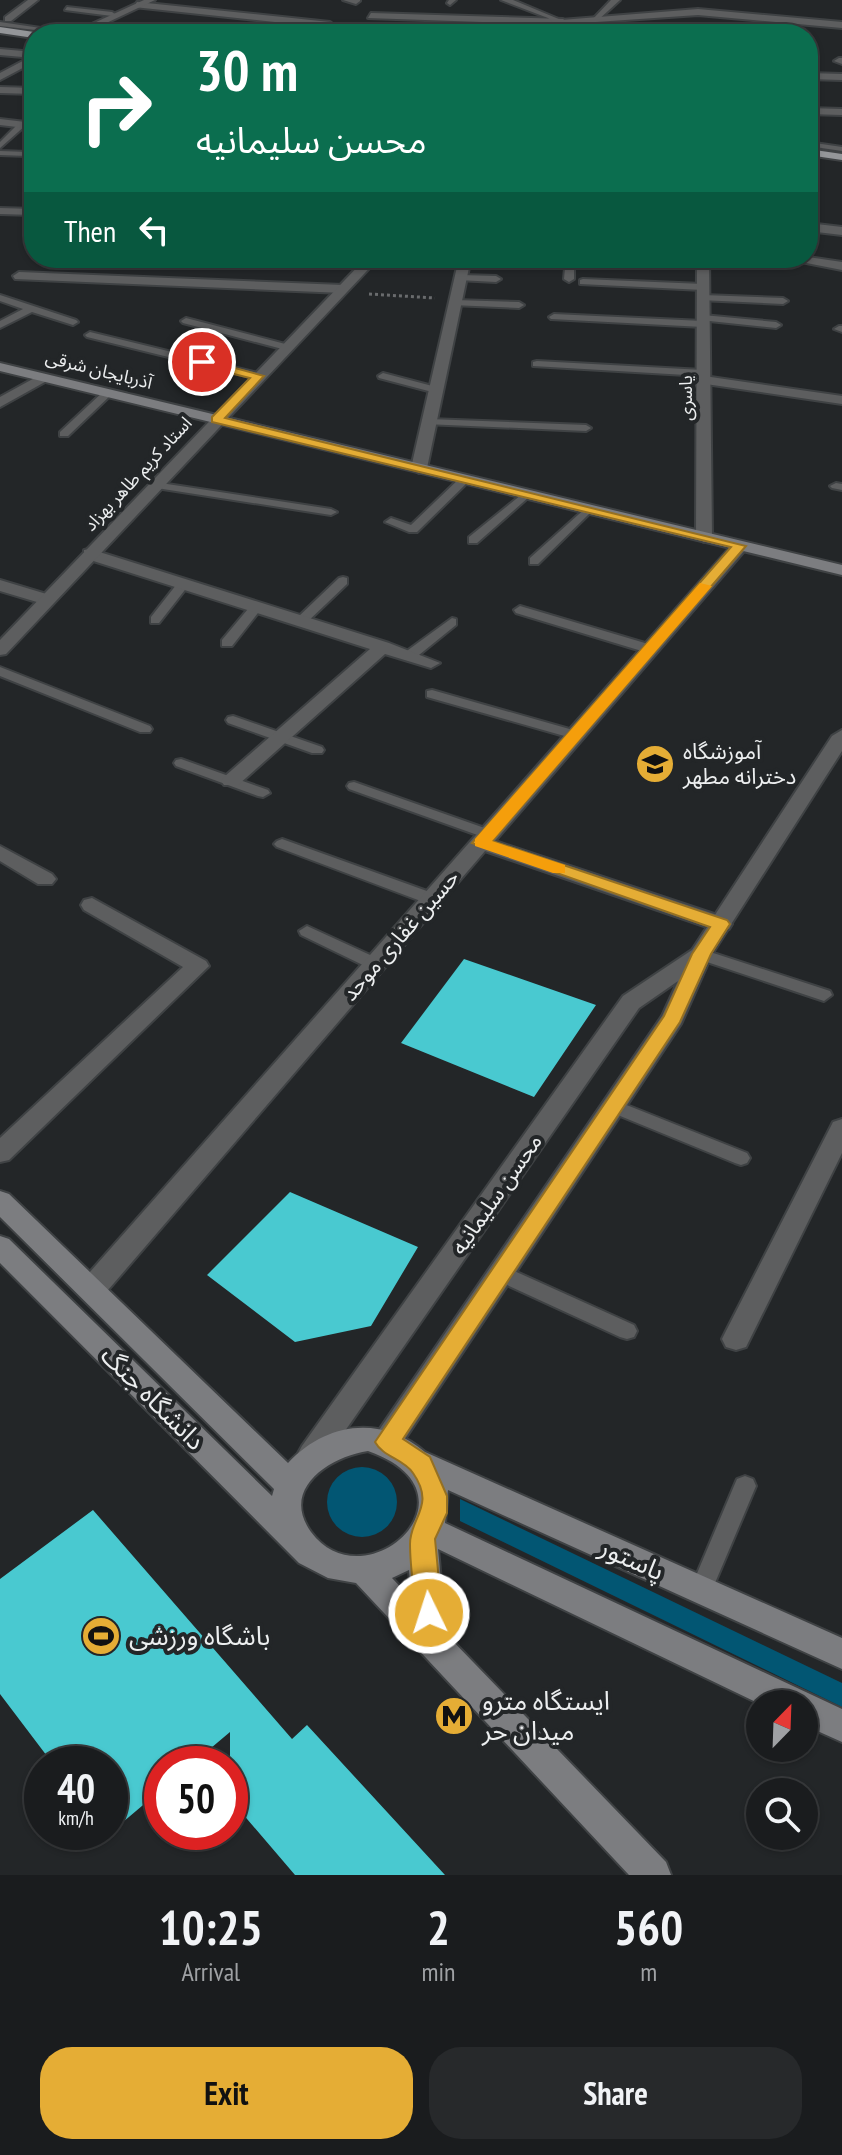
<!DOCTYPE html>
<html lang="en">
<head>
<meta charset="utf-8">
<style>
  :root { --surface:#1a1c1e; --page:#27292b; --text:#f1f3f6; --muted:#9fa1a4; --line:#383a3c; --accent:#e5ad35 }
  body { margin:0; font-family:"PT Sans Narrow","Noto Sans Arabic",sans-serif; background:var(--page); color:var(--text); height:100vh; display:flex; flex-direction:column; font-size:30px; white-space:nowrap }
  * { box-sizing:border-box; margin:0 }
  p { font-size:26px; color:var(--muted) }
  .icon { flex:none; width:44px; height:44px; fill:none; stroke:currentColor; stroke-width:2; stroke-linecap:round; stroke-linejoin:round }
  .map { position:relative; height:1875px; overflow:hidden }
  .drawer { display:flex; flex-direction:column; background:var(--surface); flex:1 }
  .drawer>* { flex:none }
  .banner { position:absolute; left:24px; top:24px; width:794px; height:244px; border-radius:32px; box-shadow:0 2px 6px #0004,0 0 0 2px var(--line); background:#0b6e4f; color:#fff; overflow:hidden }
  .needle { width:52px; rotate:23deg }
  .buttons { position:absolute; left:746px; top:1690px; display:grid; gap:16px }
  .buttons a { display:grid; place-items:center; width:72px; height:72px; border-radius:50%; background:var(--surface); box-shadow:0 2px 6px #0004,0 0 0 2px var(--line); font-size:40px }
  .speed { position:absolute; left:24px; top:1746px; display:flex; gap:16px; font-size:40px; font-weight:700; text-align:center }
  .speed>* { display:grid; place-content:center; width:104px; height:104px; border-radius:50%; background:var(--surface); box-shadow:0 2px 6px #0004,0 0 0 2px var(--line); line-height:1 }
  .speed small { font-size:20px; font-weight:400 }
  .speed .limit { border:12px solid #d22; background:#fff; color:#111 }
  .pin { position:absolute; display:grid; place-items:center; width:68px; height:68px; color:#fff; margin:-34px; border:4px solid #fff; border-radius:50%; box-shadow:0 2px 8px #0007 }
  .me { position:absolute; width:88px; margin:-44px; rotate:356deg; stroke-linejoin:round; filter:drop-shadow(0 0 6px #0008) }
  .turn { display:flex; align-items:center; gap:28px; height:168px; padding:0 40px; font-size:36px }
  .turn .icon { width:104px; height:104px; stroke-width:2.5 }
  .turn b { display:block; font-size:56px; line-height:68px }
  .then { display:flex; align-items:center; height:76px; padding:0 40px; background:#0003; gap:16px; font-size:30px }
  .eta { display:flex; justify-content:space-evenly; align-items:center; height:136px; text-align:center }
  .eta b { font-size:48px; font-weight:700; line-height:56px }
  .button { display:flex; gap:16px; margin-top:auto; padding:16px 40px }
  .button a { flex:1; height:92px; border-radius:32px; background:var(--accent); color:#111; font-size:32px; font-weight:700; line-height:92px; text-align:center }
  .button a+a { background:var(--page); color:var(--text) }
  .map>svg:first-child { display:block }
  .green { fill:#025673 }
  .building { fill:#49c9d0 }
  .lines { fill:none; stroke-linecap:round; stroke-linejoin:round }
  .service-casing { stroke:#3f4244; stroke-width:4 }
  .minor-casing { stroke:#3f4244; stroke-width:4 }
  .tertiary-casing { stroke:#3f4244; stroke-width:4 }
  .secondary-casing { stroke:#3f4244; stroke-width:4 }
  .primary-casing { stroke:#3f4244; stroke-width:4 }
  .path { stroke:#696b6d; stroke-width:3; stroke-dasharray:3 3; stroke-linecap:butt }
  .service { fill:#5d5e5f; fill-rule:evenodd }
  .minor { fill:#5d5e5f; fill-rule:evenodd }
  .tertiary { fill:#5d5e5f; fill-rule:evenodd }
  .secondary { fill:#7c7d80; fill-rule:evenodd }
  .primary { fill:#949699; fill-rule:evenodd }
  .route { fill:#e5ad35; stroke:#957022; stroke-width:2 }
  .slow { fill:#f59e0b }
  .labels { text-anchor:middle; stroke-width:8; stroke-linejoin:round; paint-order:stroke }
  .far-street-label { font-size:18px; fill:#eceeef; stroke:#232628 }
  .poi-label { font-size:22px; fill:#eceeef; stroke:#232628; text-anchor:start }
  .street-label { font-size:22px; fill:#eceeef; stroke:#232628 }
  .near-street-label { font-size:26px; fill:#eceeef; stroke:#232628 }
  .near-poi-label { font-size:26px; fill:#eceeef; stroke:#232628; text-anchor:start }
</style>
</head>
<body>
<div class="map">
<svg width="842" height="1875" viewBox="0 0 842 1875">
  <rect width="100%" height="100%" fill="#232628"/>
  <!-- green -->
  <path class="green" d="M327 1502a35 35 0 1 1 70 0a35 35 0 1 1-70 0Z
    M460,1499L842,1683V1707L460,1521Z"/>
  <!-- building -->
  <path class="building" d="M464,959L596,1005L534,1097L401,1043Z
    M290,1192L418,1247L371,1326L295,1342L207,1275Z
    M93,1510L292,1739L307,1725L445,1875H295L230,1799V1732L192,1764H162V1789L110,1833V1764H53L0,1694V1579Z"/>
  <g class="lines">
    <!-- service casing -->
    <g class="service-casing">
      <path id="service" d="M449,0H456L450,5L447,3Z
        M67,7L112,12L115,14L112,16L65,10Z
        M0,22L68,32L71,34L0,26Z
        M19,123L26,125L0,148V142Z
        M808,142L842,147V151L808,146Z
        M0,151L28,152L32,154L28,156L0,155Z
        M34,241V248H30V244Z
        M566,258H574V279L569,282L564,279Z
        M461,275L496,276L501,279L496,282L458,280L456,278Z
        M583,279L703,284L708,287L703,290L580,284V280Z
        M0,295L76,320L78,322L73,325L32,312L0,328V321L23,309L0,301Z
        M703,295L783,298L788,301L783,304L700,300L698,298Z
        M455,300L519,302L524,305L519,308L452,305V301Z
        M554,314L703,321L708,324L703,327L551,319L549,317Z
        M703,315L776,322L781,325L776,328L700,320L698,318Z
        M186,318L289,345L291,347L286,350L183,323L181,321Z
        M839,326H842V332L834,329Z
        M90,332L262,374L263,376L258,379L87,337L85,335Z
        M537,361L703,370L708,373L703,376L533,366V362Z
        M383,373L440,388L441,390L436,393L379,378L378,376Z
        M104,391L113,393L68,436H60V432Z
        M429,419L586,425L591,428L586,431L425,424V420Z
        M461,477L471,479L417,532H409L385,522L391,518L411,525Z
        M154,482L331,509L337,512L331,515L150,487V483Z
        M836,483L842,484V490L832,488L830,486Z
        M526,491L532,494L530,496L477,543H469V537Z
        M588,506L592,507V511L538,564H530V558Z
        M343,577L347,578V584L305,624H297V618L339,578Z
        M184,579L190,583L188,586L159,623H151V617L180,580Z
        M257,602L263,606L261,609L232,646H222V640L253,603Z
        M520,606L655,646L657,649L655,652H645L516,613L514,610Z
        M452,618L456,619V625L414,659H404V653Z
        M0,667L150,726L152,729L150,732H140L0,676Z
        M432,690L580,732L582,735L575,739L427,697V691Z
        M233,716L322,747L324,750L322,753H312L228,723L226,720L228,717Z
        M181,759L268,790L270,793L263,797L258,796L176,766L174,763L176,760Z
        M354,782L493,831L495,834L488,839L483,837L349,789L347,786L349,783Z
        M282,839L438,895L440,899L438,903H426L277,847L274,844L277,841Z
        M307,926L381,960L383,964L375,969L369,968L301,935L299,931Z
        M701,949L830,991L832,995L824,1001L695,958L693,954L695,950Z
        M614,1100L747,1153L750,1158L747,1163L741,1165L735,1163L608,1111L605,1106L608,1101Z
        M501,1265L634,1325L637,1331L634,1337L627,1339L620,1337L494,1279L491,1273L494,1267Z
        M745,1476L753,1479L756,1486L712,1590L709,1598L701,1601L693,1598L690,1590L734,1486L737,1479Z"/>
    </g>
    <!-- minor casing -->
    <g class="minor-casing">
      <path id="minor" d="M28,0H38L11,21H5V17Z
        M343,0H360V1L356,4Z
        M611,0H620L597,21H591Z
        M137,2L330,22L334,25L330,28L134,7Z
        M371,13L563,19L567,22L563,25L368,18Z
        M0,49L34,52V58L0,55Z
        M808,49L816,53L808,55Z
        M839,58H842V64L834,61Z
        M808,73L842,74V80L808,79Z
        M0,87L34,88V94L0,93Z
        M808,108L842,109V115L808,114Z
        M0,208L34,209V215L0,214Z
        M808,257L842,262V270L781,258Z
        M459,258H471L427,468L419,473L411,468Z
        M19,272L343,285L349,289L343,293L15,279L13,276Z
        M40,375L52,378L0,407V397Z
        M704,376L842,396V404L699,383L697,380Z
        M740,541L748,546L746,549L495,841L729,919L732,924L729,929H713L485,851L102,1297L92,1300L82,1297L78,1289L82,1281L734,543Z
        M90,549L389,643L440,663L431,668L385,654L238,785H224L221,781L224,777L370,649L84,558V550Z
        M0,580L53,596L56,600L47,605L0,591Z
        M0,846L52,874L56,879L52,884H38L0,861Z
        M92,898L206,961L209,966L9,1160L0,1162V1138L183,967L84,910L81,905L84,900Z
        M842,1119V1153L746,1347L736,1350L726,1347L722,1339L726,1331L830,1128L833,1122Z"/>
    </g>
    <!-- tertiary casing -->
    <g class="tertiary-casing">
      <path id="tertiary" d="M144,0H155L83,34H70Z
        M501,0H513L561,20L698,9L842,22V28L698,15L567,24L576,32L568,34L548,18Z
        M34,55V62L0,80V73Z
        M0,119L34,123V129L0,125Z
        M808,223L842,227V235L808,231Z
        M366,258H379L6,654L0,655V640Z
        M697,258H709L712,537L704,542L696,537Z
        M842,730V751L712,954L681,1024L397,1451L387,1455L377,1451L372,1442L377,1433L662,1016L678,981L639,1008L322,1464L312,1468L302,1464L297,1455L302,1446L623,996L692,950L832,736Z"/>
    </g>
    <!-- secondary casing -->
    <g class="secondary-casing">
      <path id="secondary" d="M0,363L842,565V575L0,371Z
        M0,1191L9,1194L288,1463C327,1422 381,1415 425,1452L842,1638V1669L448,1490L445,1523L842,1709V1742L804,1725V1704H760L438,1549L446,1634L666,1862L671,1875H629L356,1583L328,1578L299,1563L0,1263V1236L9,1239L272,1496L274,1489L0,1217ZM368,1451C488,1493 365,1605 311,1532C280,1489 329,1457 368,1451ZM409,1570L411,1598L392,1578Z"/>
    </g>
    <!-- primary casing -->
    <g class="primary-casing">
      <path id="primary" d="M0,27L34,32L38,34L34,38L0,33Z
        M808,149L842,154V160L808,155Z"/>
    </g>
    <!-- path -->
    <path class="path" d="M369,294L435,298"/>
    <!-- service -->
    <use href="#service" class="service"/>
    <!-- minor -->
    <use href="#minor" class="minor"/>
    <!-- tertiary -->
    <use href="#tertiary" class="tertiary"/>
    <!-- secondary -->
    <use href="#secondary" class="secondary"/>
    <!-- primary -->
    <use href="#primary" class="primary"/>
  </g>
  <!-- route -->
  <path class="route" d="M202,359L264,376L225,418L746,546L492,841L727,920L730,924L711,954L680,1022L403,1439L430,1457L447,1496V1513L435,1539L442,1613L438,1621L429,1625L420,1621L416,1613C414,1590 410,1567 410,1544C410,1517 436,1506 413,1473C404,1459 383,1457 375,1442L664,1016L692,954L710,927L472,843L731,547L212,422V417L250,378L198,365Z"/>
  <!-- slow -->
  <path class="slow" d="M700,583L712,586L492,841L565,865V873H553L475,846V839Z"/>
  <!-- icons -->
  <defs>
    <g id="school-disc" transform="scale(2)"><circle r="9.5" fill="#e5ad35" stroke="#232628"/><path d="M0-5L7-2L0 1L-7-2ZM-4 1L0 2.5L4 1V4Q0 6-4 4Z" fill="#111"/></g>
    <g id="stadium-disc" transform="scale(2)"><circle r="9.5" fill="#e5ad35" stroke="#232628"/><path d="M0-5a6.5 5 0 1 0 0 10a6.5 5 0 1 0 0-10ZM-3.5-1.8h7v3.6h-7Z" fill="#111"/></g>
    <g id="metro-disc" transform="scale(2)"><circle r="9.5" fill="#e5ad35" stroke="#232628"/><path d="M-5.5 5V-5H-3L0 0L3-5H5.5V5H3V-.5L0 4L-3-.5V5Z" fill="#111"/></g>
  </defs>
  <g fill-rule="evenodd">
    <use href="#school-disc" x="655" y="764"/>
    <use href="#stadium-disc" x="101" y="1636"/>
    <use href="#metro-disc" x="454" y="1716"/>
  </g>
  <g class="labels">
    <!-- far-street labels -->
    <g class="far-street-label">
      <text transform="translate(99 370) rotate(14)" y="6">آذربایجان شرقی</text>
      <text transform="translate(686 398) rotate(-90)" y="6">یاسری</text>
      <text transform="translate(138 474) rotate(-47)" y="6">استاد کریم طاهر بهزاد</text>
    </g>
    <!-- poi labels -->
    <g class="poi-label">
      <text x="683" y="759">آموزشگاه<tspan x="683" dy="25">دخترانه مطهر</tspan></text>
    </g>
    <!-- street labels -->
    <g class="street-label">
      <text transform="translate(400 935) rotate(-49)" y="8">حسین غفاری موحد</text>
      <text transform="translate(496 1194) rotate(-55)" y="8">محسن سلیمانیه</text>
    </g>
    <!-- near-street labels -->
    <g class="near-street-label">
      <text transform="translate(153 1398) rotate(45)" y="9">دانشگاه جنگ</text>
      <text transform="translate(632 1559) rotate(24)" y="9">پاستور</text>
    </g>
    <!-- near-poi labels -->
    <g class="near-poi-label">
      <text x="129" y="1645">باشگاه ورزشی</text>
      <text x="482" y="1710">ایستگاه مترو<tspan x="482" dy="30">میدان حر</tspan></text>
    </g>
  </g>
</svg>
<div class="buttons">
<a><svg class="needle" viewBox="-14 -14 28 28"><path d="M0-13l5 13h-10z" fill="#e53935"/><path d="M0 13l5-13h-10z" fill="#9fa1a4"/></svg></a>
<a><svg class="icon" aria-label="search" viewBox="0 0 24 24"><circle cx="10" cy="10" r="6"/><path d="M15 15l6 6"/></svg></a>
</div>
<div class="speed"><div>40<small>km/h</small></div><div class="limit">50</div></div>
<div class="pin" style="left:202px;top:362px;background:#d93025"><svg class="icon" aria-label="arrive" viewBox="0 0 24 24"><path d="M6 21V4h12l-3 4 3 4H6"/></svg></div>
<svg class="me" style="left:429px;top:1613px" viewBox="-20 -20 40 40"><circle r="17" fill="#e5ad35" stroke="#fff" stroke-width="3"/><path d="M0-11L8 9 0 5-8 9z" fill="#fff"/></svg>
<div class="banner">
<div class="turn"><svg class="icon" aria-label="right" viewBox="0 0 24 24"><path d="M7 20v-9h11M14 6l5 5-5 5"/></svg><div><b>30 m</b>محسن سلیمانیه</div></div>
<div class="then">Then<svg class="icon" aria-label="left" viewBox="0 0 24 24"><path d="M17 20v-9H6M10 6l-5 5 5 5"/></svg></div>
</div>
</div>
<section class="drawer">
<div class="eta">
<div><b>10:25</b><p>Arrival</p></div>
<div><b>2</b><p>min</p></div>
<div><b>560</b><p>m</p></div>
</div>
<div class="button"><a>Exit</a><a>Share</a></div>
</section>
</body>
</html>
